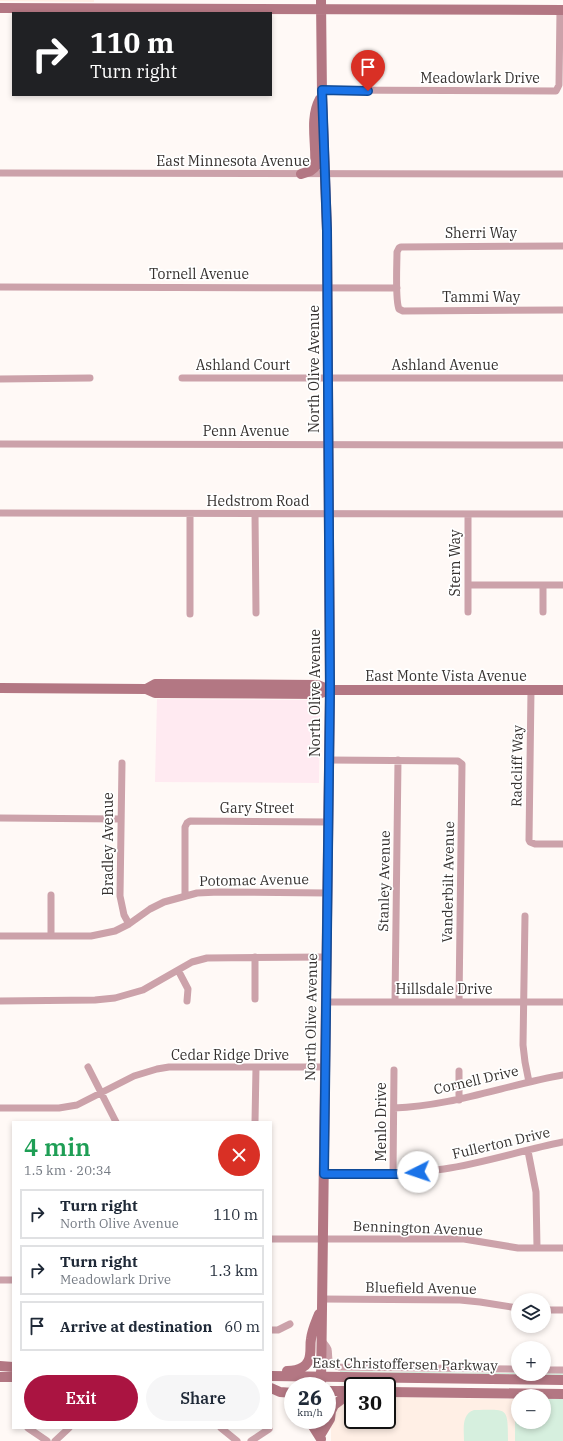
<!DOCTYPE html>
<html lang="en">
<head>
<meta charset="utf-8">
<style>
  :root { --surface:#fff; --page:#f6f6f7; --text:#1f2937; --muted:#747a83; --line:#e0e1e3; --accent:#aa1441 }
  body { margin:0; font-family:"IBM Plex Serif",serif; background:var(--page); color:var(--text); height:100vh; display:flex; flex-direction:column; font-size:15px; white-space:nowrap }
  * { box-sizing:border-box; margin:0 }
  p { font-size:13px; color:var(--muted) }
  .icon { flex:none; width:22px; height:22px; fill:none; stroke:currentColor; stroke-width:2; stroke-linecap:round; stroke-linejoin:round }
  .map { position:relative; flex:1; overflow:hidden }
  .drawer { position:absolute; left:12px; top:1121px; width:260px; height:308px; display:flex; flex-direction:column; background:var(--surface); border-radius:0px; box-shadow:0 2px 6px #0003 }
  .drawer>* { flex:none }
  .top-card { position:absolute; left:12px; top:12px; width:260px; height:84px; border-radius:0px; box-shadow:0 2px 6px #0003; background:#202124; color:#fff; overflow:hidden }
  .controls { position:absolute; left:511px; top:1293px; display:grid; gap:8px }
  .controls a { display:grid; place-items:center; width:40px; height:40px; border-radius:50%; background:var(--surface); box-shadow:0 2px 6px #0003; font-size:20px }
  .speed { position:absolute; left:284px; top:1377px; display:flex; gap:8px; font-size:20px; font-weight:700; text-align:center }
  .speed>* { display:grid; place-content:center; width:52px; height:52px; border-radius:50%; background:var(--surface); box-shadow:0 2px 6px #0003; line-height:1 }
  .speed small { font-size:10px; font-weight:400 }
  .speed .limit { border:2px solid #111; border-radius:6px; background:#fff; color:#111 }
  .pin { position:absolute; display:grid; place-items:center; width:34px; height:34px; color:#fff; margin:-41px -17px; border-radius:50% 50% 50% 0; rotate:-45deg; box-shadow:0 0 4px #0007 }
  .pin .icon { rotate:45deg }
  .me { position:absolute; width:44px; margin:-22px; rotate:266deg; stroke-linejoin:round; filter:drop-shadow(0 0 3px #0008) }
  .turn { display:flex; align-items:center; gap:14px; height:84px; padding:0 12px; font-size:18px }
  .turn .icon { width:52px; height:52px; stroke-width:2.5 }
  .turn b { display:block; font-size:28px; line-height:34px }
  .round { display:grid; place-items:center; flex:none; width:42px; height:42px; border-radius:21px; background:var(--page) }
  .headline { display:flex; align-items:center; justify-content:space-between; height:68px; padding:0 12px }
  h1 { font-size:24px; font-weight:600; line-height:30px; color:#1e9e55 }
  .primary-button { display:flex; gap:8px; margin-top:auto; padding:8px 12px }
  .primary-button a { flex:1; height:46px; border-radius:24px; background:var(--accent); color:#fff; font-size:16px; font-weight:600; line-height:46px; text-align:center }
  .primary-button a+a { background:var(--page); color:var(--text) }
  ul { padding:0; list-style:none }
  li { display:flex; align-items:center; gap:12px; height:50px; margin:0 8px 6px; padding:0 4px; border:2px solid var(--line); border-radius:0px }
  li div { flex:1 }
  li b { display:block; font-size:15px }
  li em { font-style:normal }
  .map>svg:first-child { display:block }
  .commercial { fill:#ffeaf1 }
  .built { fill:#ffefe5 }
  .green { fill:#d6efde }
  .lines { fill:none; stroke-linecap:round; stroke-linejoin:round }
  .street { stroke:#cca2aa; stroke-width:7 }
  .secondary { stroke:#b37783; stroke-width:10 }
  .route-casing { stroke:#114b97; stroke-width:10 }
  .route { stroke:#1a73e8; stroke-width:7 }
  .labels { text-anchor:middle; stroke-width:3.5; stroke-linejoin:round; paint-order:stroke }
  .street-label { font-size:14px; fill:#35312f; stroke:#fff }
</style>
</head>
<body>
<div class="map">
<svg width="563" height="1441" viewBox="0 0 563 1441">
  <rect width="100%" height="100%" fill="#fff9f6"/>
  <!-- commercial -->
  <path class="commercial" d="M157,699L317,700L320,706L319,783L155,782Z"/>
  <!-- built -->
  <path class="built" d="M0,0H94V2L0,1Z
    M390,1397L515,1399V1441H331V1416L337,1406L353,1400V1420H387V1398Z"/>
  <!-- green -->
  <path class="green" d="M340,1371L518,1373V1374L563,1373V1375L340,1372Z
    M515,1399H518V1422H544V1399H563V1441H515Z
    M474,1410C507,1410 508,1405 508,1441H464C464,1430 461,1414 474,1410Z"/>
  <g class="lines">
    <!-- street -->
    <path class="street" d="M322,90L556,91L559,85L560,10
      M0,173L563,174
      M563,246L401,247L399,248L397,252C397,264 395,300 399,309L403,311L563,310
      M0,287L397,288
      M182,378H563
      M0,379L90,378
      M0,444L563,445
      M0,513L563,514
      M190,514V614
      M255,514L256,613
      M468,514V612
      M468,585H563
      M543,585V612
      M531,690L529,840L530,842L535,844H563
      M328,760L458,761L462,764L459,1002
      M122,763L120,896L124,915L129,924
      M0,818L121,819
      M51,895V936
      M185,896V827L187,823L190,821L328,822
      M525,916L523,1045L525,1062L529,1082
      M0,936H91L115,931L129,924L150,909L164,902L197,893L219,892L327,893
      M178,970L188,989L187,1001
      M255,999V957
      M0,1001L95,1000L115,998L143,990L192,962L207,958L326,957
      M326,1002H563
      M395,1002L398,760
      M88,1067L116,1122
      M459,1071V1100
      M0,1108H59L77,1105L134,1076L157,1069L169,1067H325
      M394,1108C452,1106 506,1085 563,1075
      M255,1122L256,1067
      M528,1151L536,1192L537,1248
      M324,1174C364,1174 404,1175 444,1169C484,1163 523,1150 563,1142
      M393,1174L394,1070
      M271,1239H464L518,1248H563
      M0,1280H13
      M322,1299L460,1300L480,1302L518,1308
      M544,1310H563
      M271,1330H278L290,1324
      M322,1340C323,1343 327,1346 328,1349C330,1358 325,1363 339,1367L518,1369
      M544,1370H563
      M28,1428L47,1441
      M221,1428L237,1441
      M321,1434V1420
      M55,1441L69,1428
      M251,1441L269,1429"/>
    <!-- secondary -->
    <path class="secondary" d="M0,8L563,10
      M301,174L310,171L315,167C317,144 309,119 320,99
      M0,688L146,689L155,693L318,694L330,690H563
      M146,689L155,684L318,685L330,690
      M0,1366L13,1367
      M287,1371C298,1371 309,1367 310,1355C311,1349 310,1344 311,1339C312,1330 316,1322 319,1314
      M271,1376L563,1380
      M0,1377H13
      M321,1386L330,690L327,231L322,95L321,0
      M271,1388L280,1392L293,1393
      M327,1391H353
      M387,1392L563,1394
      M311,1420V1423L321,1439
      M321,1434L330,1419L331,1411L334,1405L342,1399L353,1398"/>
  </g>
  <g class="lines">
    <!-- route casing -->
    <g class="route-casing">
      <path id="route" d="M368,91L322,90L327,231L330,690L324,1174H404L418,1172"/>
    </g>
    <!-- route -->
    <use href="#route" class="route"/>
  </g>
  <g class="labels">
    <!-- street labels -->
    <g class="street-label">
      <text x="480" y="83">Meadowlark Drive</text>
      <text x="233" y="166">East Minnesota Avenue</text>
      <text x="481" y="238">Sherri Way</text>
      <text x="199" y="279">Tornell Avenue</text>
      <text x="481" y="302">Tammi Way</text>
      <text x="243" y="370">Ashland Court</text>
      <text x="445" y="370">Ashland Avenue</text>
      <text transform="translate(314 369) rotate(-90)" y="5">North Olive Avenue</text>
      <text x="246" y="436">Penn Avenue</text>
      <text x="258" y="506">Hedstrom Road</text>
      <text transform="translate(455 563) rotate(-90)" y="5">Stern Way</text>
      <text x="446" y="681">East Monte Vista Avenue</text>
      <text transform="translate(315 693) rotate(-90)" y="5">North Olive Avenue</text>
      <text transform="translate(517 766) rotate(-89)" y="5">Radcliff Way</text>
      <text x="257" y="813">Gary Street</text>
      <text transform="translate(108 844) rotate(-90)" y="5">Bradley Avenue</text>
      <text transform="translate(254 880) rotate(-1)" y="5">Potomac Avenue</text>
      <text transform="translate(384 881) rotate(-89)" y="5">Stanley Avenue</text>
      <text transform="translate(448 882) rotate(-89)" y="5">Vanderbilt Avenue</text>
      <text x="444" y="994">Hillsdale Drive</text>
      <text transform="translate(311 1017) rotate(-89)" y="5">North Olive Avenue</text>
      <text x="230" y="1060">Cedar Ridge Drive</text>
      <text transform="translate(476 1080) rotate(-13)" y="5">Cornell Drive</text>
      <text transform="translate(381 1122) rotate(-90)" y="5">Menlo Drive</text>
      <text transform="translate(501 1143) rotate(-13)" y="5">Fullerton Drive</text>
      <text transform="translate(418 1228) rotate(2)" y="5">Bennington Avenue</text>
      <text transform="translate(421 1288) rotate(1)" y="5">Bluefield Avenue</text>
      <text transform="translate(405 1364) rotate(1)" y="5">East Christoffersen Parkway</text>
    </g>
  </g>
</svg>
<div class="controls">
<a><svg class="icon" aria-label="layers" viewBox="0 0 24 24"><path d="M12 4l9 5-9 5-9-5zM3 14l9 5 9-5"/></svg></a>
<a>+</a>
<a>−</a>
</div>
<div class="speed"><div>26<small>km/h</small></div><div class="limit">30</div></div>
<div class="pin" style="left:368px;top:91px;background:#d93025"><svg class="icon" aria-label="arrive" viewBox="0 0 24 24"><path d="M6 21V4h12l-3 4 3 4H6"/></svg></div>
<svg class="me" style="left:418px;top:1172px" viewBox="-20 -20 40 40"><circle r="19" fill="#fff"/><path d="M0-13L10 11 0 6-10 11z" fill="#1a73e8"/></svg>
<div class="top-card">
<div class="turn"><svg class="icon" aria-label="right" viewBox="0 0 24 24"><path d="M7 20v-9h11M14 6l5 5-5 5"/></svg><div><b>110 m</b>Turn right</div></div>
</div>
<section class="drawer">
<div class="headline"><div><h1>4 min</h1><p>1.5 km · 20:34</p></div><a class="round" style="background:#d93025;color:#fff"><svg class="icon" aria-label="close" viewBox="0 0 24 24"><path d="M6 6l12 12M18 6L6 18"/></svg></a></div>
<ul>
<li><svg class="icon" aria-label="right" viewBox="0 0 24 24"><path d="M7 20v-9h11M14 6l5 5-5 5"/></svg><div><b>Turn right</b><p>North Olive Avenue</p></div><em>110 m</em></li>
<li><svg class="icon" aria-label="right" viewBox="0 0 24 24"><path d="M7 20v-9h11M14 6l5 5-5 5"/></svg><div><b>Turn right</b><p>Meadowlark Drive</p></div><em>1.3 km</em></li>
<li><svg class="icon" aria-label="arrive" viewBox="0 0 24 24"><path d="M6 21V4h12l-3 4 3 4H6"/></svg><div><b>Arrive at destination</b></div><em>60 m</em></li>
</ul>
<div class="primary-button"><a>Exit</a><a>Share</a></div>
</section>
</div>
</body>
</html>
